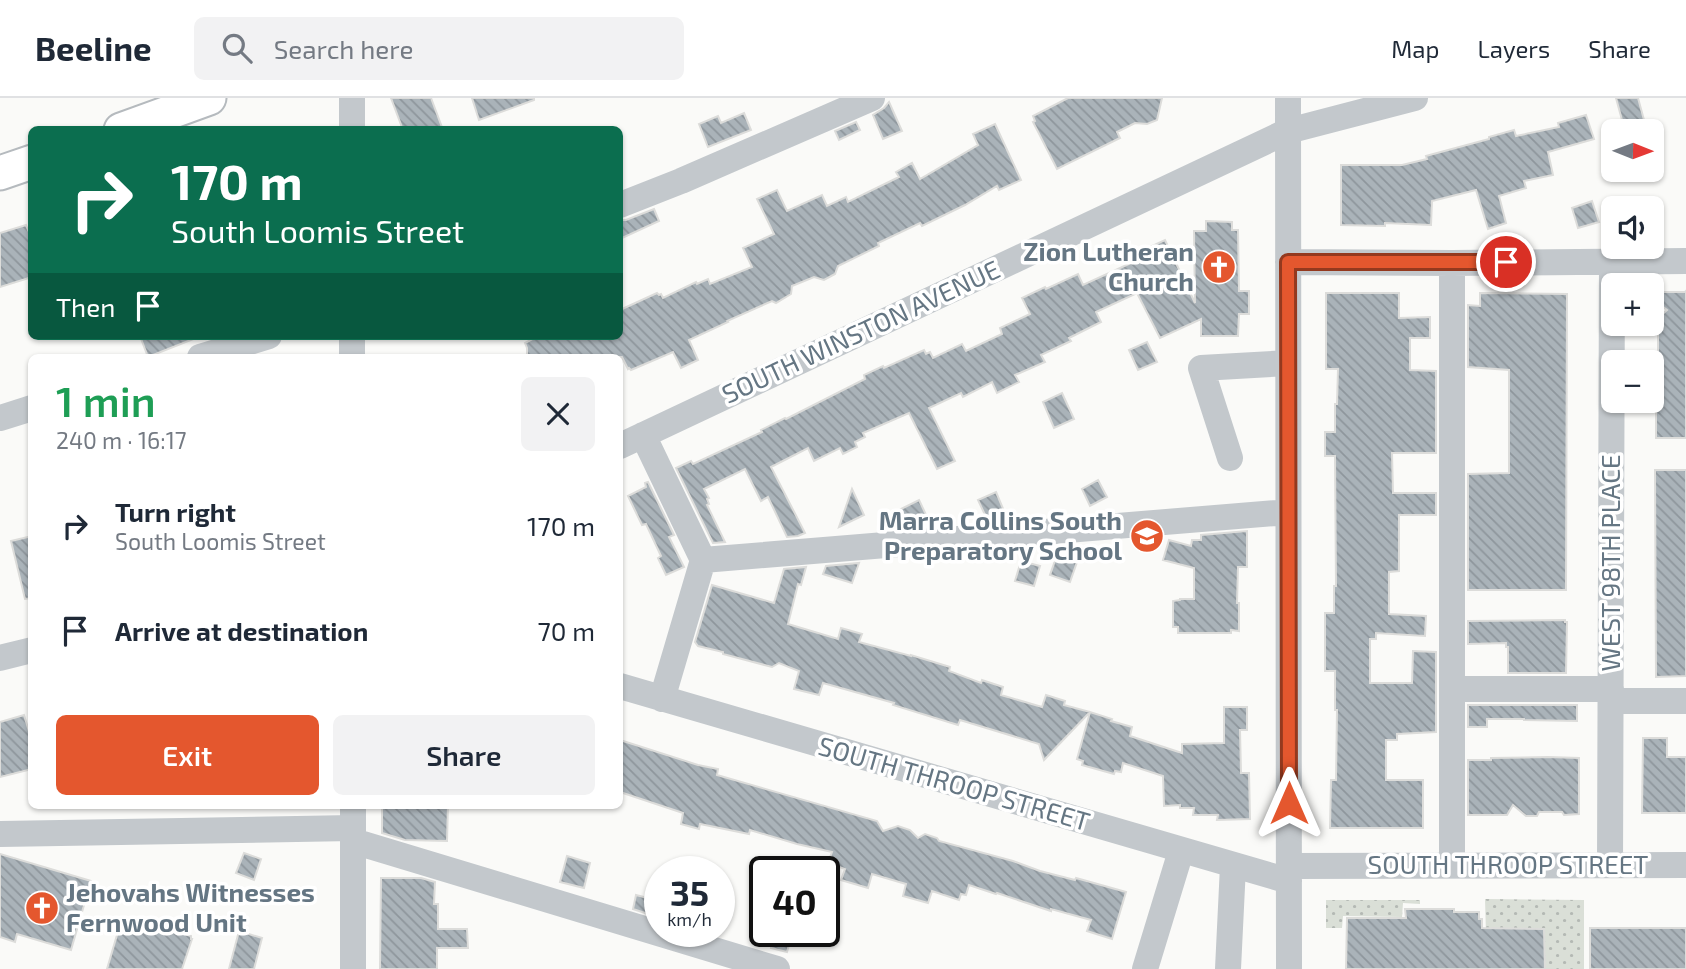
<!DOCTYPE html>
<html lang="en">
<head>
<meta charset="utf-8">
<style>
  :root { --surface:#fff; --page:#f2f2f3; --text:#1f2937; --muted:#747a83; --line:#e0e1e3; --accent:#e4572e }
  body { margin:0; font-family:"Exo 2",sans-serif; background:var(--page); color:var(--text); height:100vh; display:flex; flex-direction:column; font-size:26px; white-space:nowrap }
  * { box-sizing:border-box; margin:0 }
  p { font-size:23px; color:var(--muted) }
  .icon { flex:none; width:38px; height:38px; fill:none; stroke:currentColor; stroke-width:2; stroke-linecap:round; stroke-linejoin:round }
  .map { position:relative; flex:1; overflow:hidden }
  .side { position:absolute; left:28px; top:256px; width:595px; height:455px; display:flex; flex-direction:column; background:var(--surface); border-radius:10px; box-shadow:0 2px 5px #0004 }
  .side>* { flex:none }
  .banner { position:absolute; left:28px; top:28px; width:595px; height:214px; border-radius:10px; box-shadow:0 2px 5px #0004; background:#0b6e4f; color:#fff; overflow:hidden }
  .needle { width:46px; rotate:91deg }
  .tools { position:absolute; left:1601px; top:21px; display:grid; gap:14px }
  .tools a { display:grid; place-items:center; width:63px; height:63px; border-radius:10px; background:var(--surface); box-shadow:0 2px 5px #0004; font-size:35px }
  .speed { position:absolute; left:644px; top:758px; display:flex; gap:14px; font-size:35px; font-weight:700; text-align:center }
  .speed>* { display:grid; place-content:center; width:91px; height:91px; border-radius:50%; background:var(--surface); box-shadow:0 2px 5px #0004; line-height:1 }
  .speed small { font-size:18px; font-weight:400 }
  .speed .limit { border:4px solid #111; border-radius:10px; background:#fff; color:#111 }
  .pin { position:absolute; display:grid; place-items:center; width:60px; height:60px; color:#fff; margin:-30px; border:4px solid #fff; border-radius:50%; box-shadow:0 2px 7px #0007 }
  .me { position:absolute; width:77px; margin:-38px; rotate:0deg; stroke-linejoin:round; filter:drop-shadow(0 0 5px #0008) }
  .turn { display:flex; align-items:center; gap:24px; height:147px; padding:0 28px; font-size:32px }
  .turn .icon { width:91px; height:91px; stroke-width:2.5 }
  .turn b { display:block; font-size:49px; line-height:60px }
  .then { display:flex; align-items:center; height:66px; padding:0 28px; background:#0003; gap:14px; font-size:26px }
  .round { display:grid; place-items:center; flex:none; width:74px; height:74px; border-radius:10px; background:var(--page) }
  .head { display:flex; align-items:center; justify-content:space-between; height:119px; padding:0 28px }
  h1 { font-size:42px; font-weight:600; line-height:52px; color:#1e9e55 }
  .cta { display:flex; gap:14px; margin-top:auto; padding:14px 28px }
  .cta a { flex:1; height:80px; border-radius:10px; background:var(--accent); color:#fff; font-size:28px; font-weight:600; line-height:80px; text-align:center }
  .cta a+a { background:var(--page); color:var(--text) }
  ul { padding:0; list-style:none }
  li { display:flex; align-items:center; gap:21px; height:105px; padding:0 28px }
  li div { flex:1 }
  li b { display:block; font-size:26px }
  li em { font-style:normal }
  header { display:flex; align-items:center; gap:42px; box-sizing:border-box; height:98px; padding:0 35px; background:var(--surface); border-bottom:2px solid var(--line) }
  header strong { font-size:33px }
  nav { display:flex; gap:38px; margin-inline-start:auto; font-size:24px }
  .search { width:490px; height:63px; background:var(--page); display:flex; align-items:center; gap:18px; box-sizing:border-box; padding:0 24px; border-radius:10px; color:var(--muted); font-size:26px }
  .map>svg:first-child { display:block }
  .green { fill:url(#green-dots) }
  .building { fill:url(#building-back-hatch); stroke:#dcdcda; stroke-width:2 }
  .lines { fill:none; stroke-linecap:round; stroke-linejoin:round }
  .major-casing { stroke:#b5babe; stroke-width:37 }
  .minor { stroke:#c3c8cc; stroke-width:26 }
  .major { stroke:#fff; stroke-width:33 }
  .route-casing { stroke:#94391e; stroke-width:18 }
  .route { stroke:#e4572e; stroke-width:12 }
  .labels { text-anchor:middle; stroke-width:7; stroke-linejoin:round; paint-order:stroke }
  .poi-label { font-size:26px; font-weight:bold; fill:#657683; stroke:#fff; text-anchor:end }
  .street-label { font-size:26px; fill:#657683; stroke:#fff }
</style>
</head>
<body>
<header>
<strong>Beeline</strong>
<div class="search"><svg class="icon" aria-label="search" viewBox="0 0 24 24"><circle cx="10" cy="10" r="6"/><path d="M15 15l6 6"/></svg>Search here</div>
<nav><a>Map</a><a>Layers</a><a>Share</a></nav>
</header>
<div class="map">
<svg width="1686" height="871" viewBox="0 0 1686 871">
  <defs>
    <pattern id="green-dots" width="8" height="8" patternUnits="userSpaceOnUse" patternTransform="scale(1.75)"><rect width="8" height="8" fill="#dadfd7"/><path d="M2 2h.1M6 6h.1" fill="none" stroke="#b4b9b4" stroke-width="1.8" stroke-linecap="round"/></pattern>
    <pattern id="building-back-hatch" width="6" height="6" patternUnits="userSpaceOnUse" patternTransform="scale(1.75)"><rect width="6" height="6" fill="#aab3b9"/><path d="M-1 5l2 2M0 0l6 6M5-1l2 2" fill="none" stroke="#8e969c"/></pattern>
  </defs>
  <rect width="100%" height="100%" fill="#fafaf8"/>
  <!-- green -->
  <path class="green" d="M1485,801L1584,802V871H1487Z
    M1326,802H1420V806L1403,805L1402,819L1343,818L1342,830H1326Z"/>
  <!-- building -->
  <path class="building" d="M391,0H431L443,32H403Z
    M472,0H534V2L479,22Z
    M1068,0H1162L1157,22L1147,26L1135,25L1117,34L1120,40L1057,71L1033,24L1035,23L1033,18Z
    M1616,0H1638L1647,33H1625Z
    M889,4L902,33L883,41L873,17L884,10Z
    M744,15L751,32L708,49L699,26L718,18L721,25Z
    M1586,17L1594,41L1548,54L1553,77L1524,83L1526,90L1499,98L1506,125L1488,131L1476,92L1432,103L1431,127L1385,125V128L1341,127V67H1402L1427,61L1426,58L1489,41V39L1514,32L1516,38L1559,29L1558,25Z
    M856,24L860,32L839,42L835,33Z
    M995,26L1021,82L999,92L997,88L965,107L922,128L920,125L878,145L879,148L838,168L835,176L824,182L814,179L792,188L791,196L776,205L772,203L727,223L728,224L689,242L698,262L681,270L673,254L631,272L629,270L628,271L622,259H527V250L525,245L538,238H620V212L657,195L659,197L661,196L663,200L696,184L697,186L708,181L710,186L752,169L743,150L774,136L757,101L777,92L787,113L822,97L827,108L846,99L848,104L899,79L896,74L912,65L920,81L978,47L973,36Z
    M1592,103L1599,124L1578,130L1572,110Z
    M654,111L659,123L620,141V122H626Z
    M1206,123L1232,124V132H1238L1239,193H1249V216H1239L1238,238H1201V221L1160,240L1137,195L1096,214L1101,224L1069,240L1071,243L1041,257L1045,264L1015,277L1019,284L997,295L992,284L963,299L961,295L929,310L955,363L937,371L909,315L863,335L865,339L855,344L857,349L843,356L840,350L814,363L808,350L771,369L805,435L798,438L787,439L768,399L761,403L745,371L704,391L709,400L707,401L709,406L707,407L725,444L713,445L676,370L691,363L693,366L762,334L761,332L785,320L786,321L865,281L864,277L883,268L884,270L924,252L926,256L930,254L933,260L962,246L966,253L1002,236L1000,230L1030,216L1022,200L1045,189L1046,191L1078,176L1083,187L1131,165L1128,159L1165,142L1195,205L1194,133H1206Z
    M26,127L32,142V179L0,189V135Z
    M1686,193V340H1656V254H1658V220L1667,212L1652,200V194H1685Z
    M1326,195H1399V220L1430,219V240H1410V272L1436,273V355H1392L1393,395H1436V417H1399V473L1389,474V516L1426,518L1425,538L1376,535V541H1370V585H1412L1413,553L1436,554V634L1397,636V642H1386V682H1423V730H1330L1331,682H1336L1337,612H1335V573H1325V515H1334V488H1336L1335,358H1325V334H1335V306H1337L1338,271H1326Z
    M1480,195L1567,196L1566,492H1468V376L1509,375V272L1468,269V207L1480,208Z
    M140,238H195L196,240L148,259Z
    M1147,244L1157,264L1138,272L1129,252Z
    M1062,295L1074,321L1054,330L1043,304Z
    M1655,372H1686V578L1656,579Z
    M1098,382L1107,399L1090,408L1082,391Z
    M648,384L674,437L669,439L684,469L666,477L658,460L661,458L646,426L642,427L628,398L646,389L645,385Z
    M852,391L864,417L839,429Z
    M996,394L1004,413L987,421L978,402Z
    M919,402L928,421L910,429L901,411Z
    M1247,433V469H1238L1237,505H1239V533L1231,532V535H1178V529H1173V503L1180,502V501H1194V470L1163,462L1169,442L1191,448L1192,442H1201V437Z
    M32,438V500L25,501L11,443Z
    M1057,457L1077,464L1070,484L1050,477Z
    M1021,463L1040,468L1034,488L1015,483Z
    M859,465L852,485L823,476L826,468Z
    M806,469L801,487L798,486L788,526L838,541L841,530L862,536L859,544L911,558V557L950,569L949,573L981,585L982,582L1003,589L1001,597L1042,609L1046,597L1065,603L1064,607L1090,614L1044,662L1039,646L960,622L958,627L893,607L894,605L823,585L819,597L794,591L799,573L779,565L772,569L723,556V554L698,548L695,544L712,487L774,505L784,471Z
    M1565,522V524H1567L1566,575H1508V549H1506V545L1468,546V523Z
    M1468,607H1577V623L1524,622V621H1487V629H1468Z
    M1224,609H1247V632H1240L1241,675H1249L1250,721L1217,722L1218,717H1193L1194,710H1180V707L1164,708L1163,678L1123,665L1121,674L1115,673L1114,676L1082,667L1083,663L1077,661L1090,614L1112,621L1111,623L1132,629L1130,638L1182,655V646L1224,645Z
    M24,617L32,643V671L0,679V624Z
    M1643,640H1667V659H1686V715H1642Z
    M620,642L698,667L718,671L717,677L877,723L883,733L898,728L910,732L918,740L925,736L937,740L939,743L1013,763L1040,773L1071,781L1075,782L1076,780L1126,794L1112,841L1087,833L1091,822L1051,811V813L997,795L996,796L969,787L966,797L961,796L959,802L932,793L928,805L903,798L906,786L872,776L868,790L841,782L845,771L828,765L832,754L797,746L750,732L749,736L700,726L699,731L681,726L683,715L620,694Z
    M1548,659L1579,660V716L1564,717L1562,714H1539L1537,718H1526L1513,707L1507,717H1468V662H1491V660Z
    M416,707H448L447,743L405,742L382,735V708L416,709Z
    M244,755L261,761L254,782L236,775Z
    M0,756L91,783L71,852L17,836L15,844L0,839Z
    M567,758L590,765L584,790L560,784Z
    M381,780H421L435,784L434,806H438V831H467L468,850H437V871H380Z
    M636,797L655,802L651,817L633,811Z
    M1405,811H1454V814H1479V821H1482V830L1544,831L1545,871H1346L1347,820H1406Z
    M122,820L171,834L172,832L191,838V841H192L182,871H107Z
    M1590,830H1686V871H1590Z
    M239,833L262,840L254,871H229Z
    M775,833L792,836L787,854L771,850Z"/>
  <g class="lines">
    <!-- major casing -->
    <g class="major-casing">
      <path id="major" d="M121,32L209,0
        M0,75L32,64"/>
    </g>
    <!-- minor -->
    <path class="minor" d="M1288,0L1289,871
      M352,32V0
      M620,107L681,83L872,0
      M1288,164L1452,165L1686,163
      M352,238V259
      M200,259L269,238
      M0,320L32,310
      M643,337L703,462L662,601
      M620,348L1288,33L1415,0
      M1230,360L1201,270L1288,265
      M703,462L1288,414
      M0,560L32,552
      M620,588L1289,783
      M1453,591H1611
      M1611,603H1686
      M353,707V871
      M0,736L353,730
      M353,743L777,871
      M1452,767V165
      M1610,767L1612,163
      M1289,768L1686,767
      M1145,871L1181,753
      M1228,871L1233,768"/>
    <!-- major -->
    <use href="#major" class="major"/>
  </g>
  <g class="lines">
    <!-- route casing -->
    <g class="route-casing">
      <path id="route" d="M1289,705L1288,164H1506"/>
    </g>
    <!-- route -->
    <use href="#route" class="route"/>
  </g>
  <!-- icons -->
  <defs>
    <g id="church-disc" transform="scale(1.75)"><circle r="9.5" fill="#e4572e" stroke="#fff"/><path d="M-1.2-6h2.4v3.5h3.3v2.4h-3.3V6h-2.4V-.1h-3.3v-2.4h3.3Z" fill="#fff"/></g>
    <g id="school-disc" transform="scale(1.75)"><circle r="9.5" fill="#e4572e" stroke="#fff"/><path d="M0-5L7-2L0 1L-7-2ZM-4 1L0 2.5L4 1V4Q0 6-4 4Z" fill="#fff"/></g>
  </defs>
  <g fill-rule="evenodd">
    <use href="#church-disc" x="1219" y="169"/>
    <use href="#school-disc" x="1147" y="438"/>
    <use href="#church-disc" x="42" y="810"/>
  </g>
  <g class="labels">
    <!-- poi labels -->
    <g class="poi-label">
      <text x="1194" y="163">Zion Lutheran<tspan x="1194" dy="30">Church</tspan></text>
      <text x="1122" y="432">Marra Collins South<tspan x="1122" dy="30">Preparatory School</tspan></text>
      <text x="66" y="804" text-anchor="start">Jehovahs Witnesses<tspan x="66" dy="30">Fernwood Unit</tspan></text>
    </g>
    <!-- street labels -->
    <g class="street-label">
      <text transform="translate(861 234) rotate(-25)" y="9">SOUTH WINSTON AVENUE</text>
      <text transform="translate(1611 465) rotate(-90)" y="9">WEST 98TH PLACE</text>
      <text transform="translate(954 686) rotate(16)" y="9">SOUTH THROOP STREET</text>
      <text x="1508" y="776">SOUTH THROOP STREET</text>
    </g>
  </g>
</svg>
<div class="tools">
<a><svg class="needle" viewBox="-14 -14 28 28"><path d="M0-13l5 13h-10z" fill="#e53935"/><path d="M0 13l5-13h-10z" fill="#747a83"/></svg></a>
<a><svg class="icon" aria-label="sound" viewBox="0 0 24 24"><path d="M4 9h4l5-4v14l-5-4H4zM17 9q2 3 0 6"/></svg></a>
<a>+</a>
<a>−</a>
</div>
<div class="speed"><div>35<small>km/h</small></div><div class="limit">40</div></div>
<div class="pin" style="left:1506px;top:164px;background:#d93025"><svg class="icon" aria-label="arrive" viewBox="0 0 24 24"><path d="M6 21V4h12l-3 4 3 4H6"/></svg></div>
<svg class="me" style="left:1289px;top:705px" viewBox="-20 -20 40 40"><path d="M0-17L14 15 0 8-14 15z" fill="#e4572e" stroke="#fff" stroke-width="4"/></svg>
<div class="banner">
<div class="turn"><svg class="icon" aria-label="right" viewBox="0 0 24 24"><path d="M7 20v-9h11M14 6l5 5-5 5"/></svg><div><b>170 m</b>South Loomis Street</div></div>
<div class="then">Then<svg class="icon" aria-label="arrive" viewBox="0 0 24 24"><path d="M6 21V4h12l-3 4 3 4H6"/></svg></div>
</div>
<section class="side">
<div class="head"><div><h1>1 min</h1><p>240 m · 16:17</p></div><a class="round"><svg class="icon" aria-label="close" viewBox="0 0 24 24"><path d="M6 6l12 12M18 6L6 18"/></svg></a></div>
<ul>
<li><svg class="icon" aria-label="right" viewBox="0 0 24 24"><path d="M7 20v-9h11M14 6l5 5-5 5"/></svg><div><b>Turn right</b><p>South Loomis Street</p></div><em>170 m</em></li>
<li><svg class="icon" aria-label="arrive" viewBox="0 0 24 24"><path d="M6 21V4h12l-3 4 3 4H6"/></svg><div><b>Arrive at destination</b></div><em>70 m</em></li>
</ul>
<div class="cta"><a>Exit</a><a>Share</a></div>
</section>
</div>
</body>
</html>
